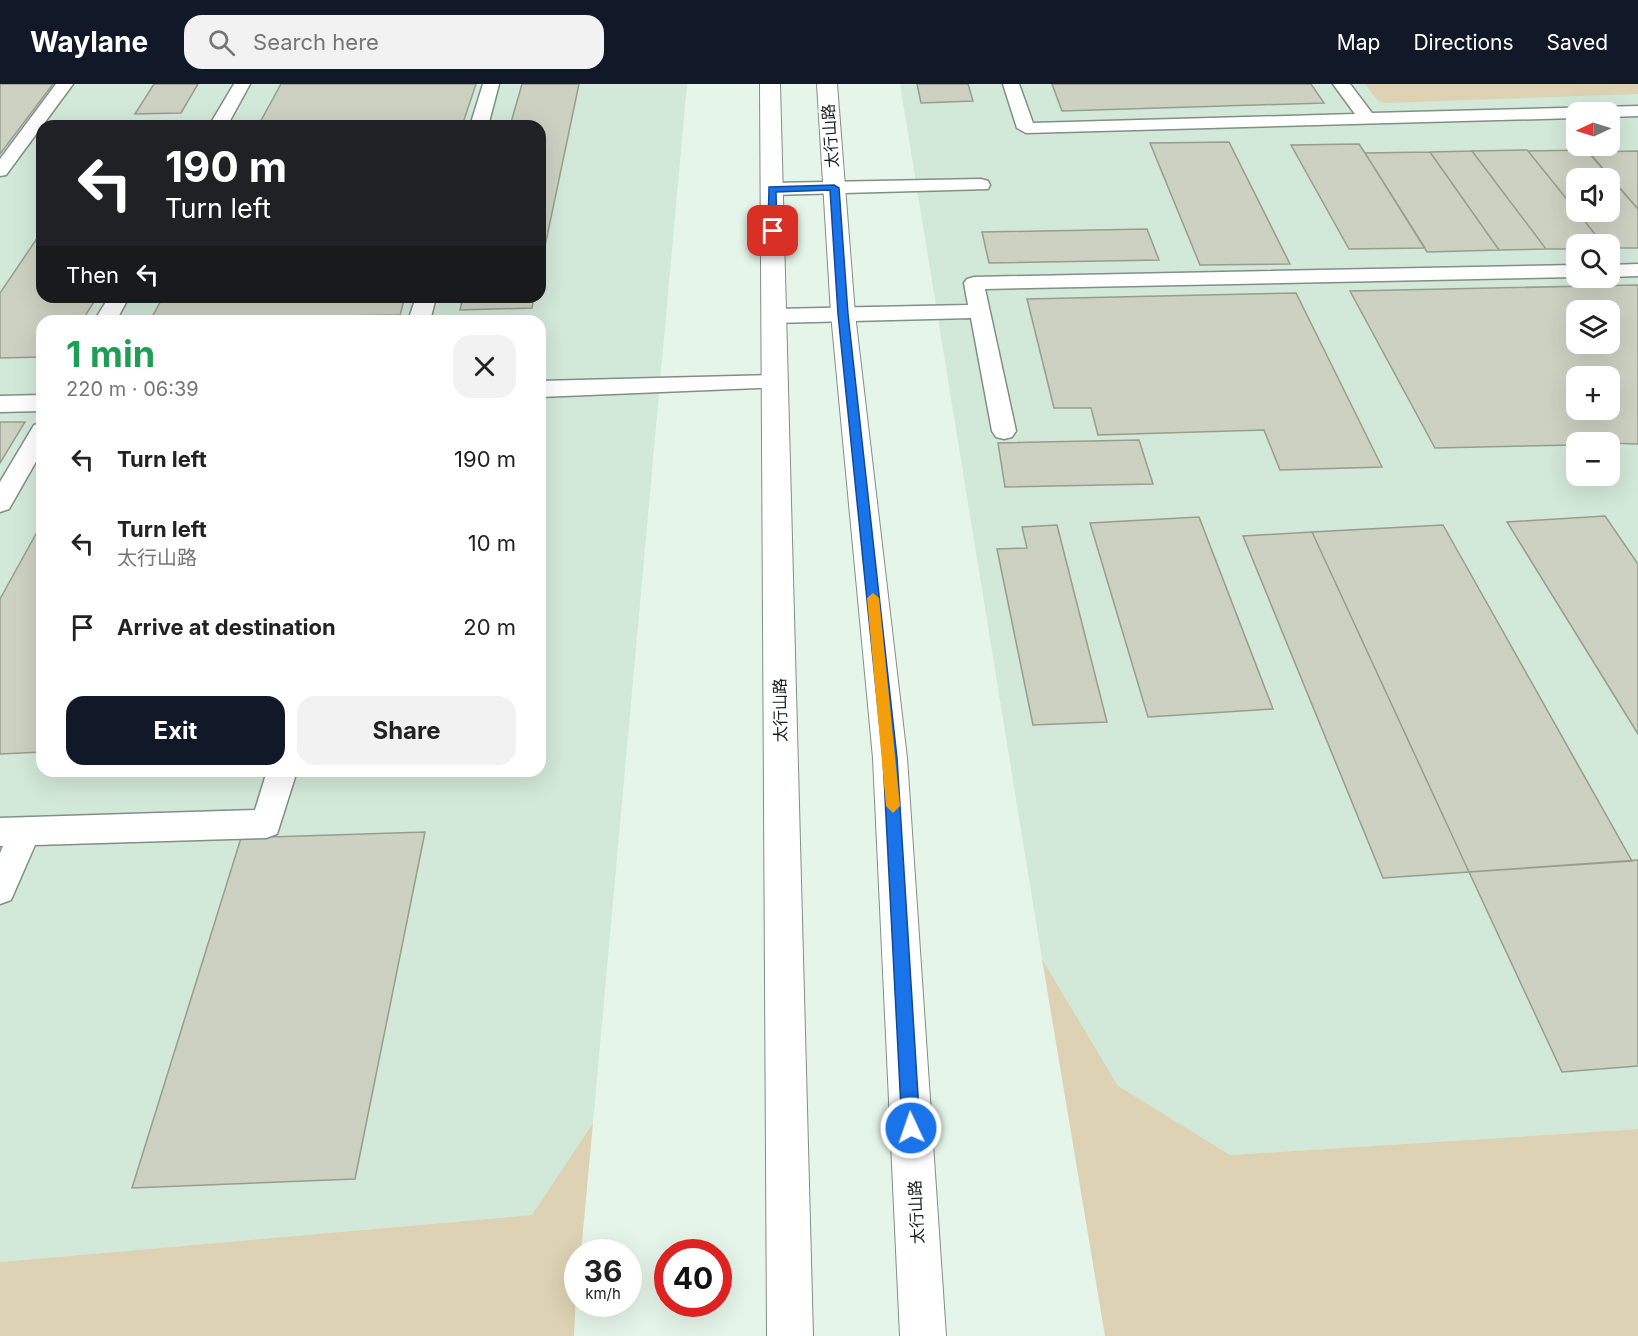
<!DOCTYPE html>
<html lang="en">
<head>
<meta charset="utf-8">
<style>
  :root { --surface:#fff; --page:#f2f2f2; --text:#222; --muted:#767676; --accent:#111827 }
  body { margin:0; font-family:Inter,"Noto Sans SC",sans-serif; background:var(--page); color:var(--text); height:100vh; display:flex; flex-direction:column; font-size:22px; white-space:nowrap }
  * { box-sizing:border-box; margin:0 }
  p { font-size:20px; color:var(--muted) }
  .icon { flex:none; width:33px; height:33px; fill:none; stroke:currentColor; stroke-width:2; stroke-linecap:round; stroke-linejoin:round }
  .map { position:relative; flex:1; overflow:hidden }
  .side { position:absolute; left:36px; top:231px; width:510px; height:462px; display:flex; flex-direction:column; background:var(--surface); border-radius:18px; box-shadow:0 6px 24px #0002 }
  .side>* { flex:none }
  .banner { position:absolute; left:36px; top:36px; width:510px; height:183px; border-radius:18px; box-shadow:0 6px 24px #0002; background:#202124; color:#fff; overflow:hidden }
  .needle { width:39px; rotate:266deg }
  .buttons { position:absolute; left:1566px; top:18px; display:grid; gap:12px }
  .buttons a { display:grid; place-items:center; width:54px; height:54px; border-radius:12px; background:var(--surface); box-shadow:0 6px 24px #0002; font-size:30px }
  .speed { position:absolute; left:564px; top:1155px; display:flex; gap:12px; font-size:30px; font-weight:700; text-align:center }
  .speed>* { display:grid; place-content:center; width:78px; height:78px; border-radius:50%; background:var(--surface); box-shadow:0 6px 24px #0002; line-height:1 }
  .speed small { font-size:15px; font-weight:400 }
  .speed .limit { border:9px solid #d22; background:#fff; color:#111 }
  .pin { position:absolute; display:grid; place-items:center; width:51px; height:51px; color:#fff; margin:-26px; border-radius:12px; box-shadow:0 3px 9px #0006 }
  .me { position:absolute; width:66px; margin:-33px; rotate:357deg; stroke-linejoin:round; filter:drop-shadow(0 0 4px #0008) }
  .turn { display:flex; align-items:center; gap:21px; height:126px; padding:0 30px; font-size:27px }
  .turn .icon { width:78px; height:78px; stroke-width:2.5 }
  .turn b { display:block; font-size:42px; line-height:51px }
  .then { display:flex; align-items:center; height:57px; padding:0 30px; background:#0003; gap:12px; font-size:22px }
  .round { display:grid; place-items:center; flex:none; width:63px; height:63px; border-radius:18px; background:var(--page) }
  .summary { display:flex; align-items:center; justify-content:space-between; height:102px; padding:0 30px }
  h1 { font-size:36px; font-weight:700; line-height:45px; color:#1e9e55 }
  .button { display:flex; gap:12px; margin-top:auto; padding:12px 30px }
  .button a { flex:1; height:69px; border-radius:18px; background:var(--accent); color:#fff; font-size:24px; font-weight:700; line-height:69px; text-align:center }
  .button a+a { background:var(--page); color:var(--text) }
  ul { padding:0; list-style:none }
  li { display:flex; align-items:center; gap:18px; height:84px; padding:0 30px }
  li div { flex:1 }
  li b { display:block; font-size:22px }
  li em { font-style:normal }
  header { display:flex; align-items:center; gap:36px; box-sizing:border-box; height:84px; padding:0 30px; background:var(--accent); color:#fff }
  header strong { font-size:28px }
  nav { display:flex; gap:33px; margin-inline-start:auto; font-size:21px }
  .search { width:420px; height:54px; background:var(--page); display:flex; align-items:center; gap:15px; box-sizing:border-box; padding:0 21px; border-radius:18px; color:var(--muted); font-size:22px }
  .map>svg:first-child { display:block }
  .built { fill:#d2e8d9; fill-rule:evenodd }
  .green { fill:#ddd2b3 }
  .building { fill:#ccd1c2; stroke:#989d8e; stroke-width:1.5; fill-rule:evenodd }
  .lines { fill:none; stroke-linecap:round; stroke-linejoin:round }
  .service-casing { stroke:#818f85; stroke-width:3 }
  .tertiary-casing { stroke:#818f85; stroke-width:2 }
  .service { fill:#fff; fill-rule:evenodd }
  .tertiary { fill:#fff; fill-rule:evenodd }
  .route { fill:#1a73e8; stroke:#114b97; stroke-width:1.5 }
  .slow { fill:#f59e0b }
  .labels { text-anchor:middle; stroke-width:5; stroke-linejoin:round; paint-order:stroke }
  .street-label { font-size:16px; fill:#161c18; stroke:#fff }
</style>
</head>
<body>
<header>
<strong>Waylane</strong>
<div class="search"><svg class="icon" aria-label="search" viewBox="0 0 24 24"><circle cx="10" cy="10" r="6"/><path d="M15 15l6 6"/></svg>Search here</div>
<nav><a>Map</a><a>Directions</a><a>Saved</a></nav>
</header>
<div class="map">
<svg width="1638" height="1252" viewBox="0 0 1638 1252">
  <rect width="100%" height="100%" fill="#e6f5ea"/>
  <!-- built -->
  <path class="built" d="M0,0H687L593,1039L533,1131L0,1178ZM42,42H540V213H42ZM42,237H540V687H42Z
    M900,0H1638V1045L1230,1071L1118,1003L1042,875ZM1576,28H1610V62H1576ZM1576,94H1610V128H1576ZM1576,160H1610V194H1576ZM1576,226H1610V260H1576ZM1576,292H1610V326H1576ZM1576,358H1610V392H1576Z"/>
  <!-- green -->
  <path class="green" d="M1365,0H1638V10L1386,19L1378,17Z
    M1042,875L1118,1002L1230,1071L1638,1045V1252H1105Z
    M593,1039L581,1168H578L574,1252H0V1178L532,1131Z"/>
  <!-- building -->
  <path class="building" d="M0,0H53L0,70Z
    M154,0H198L181,29L135,30Z
    M281,0H476L462,42H258Z
    M522,0H579L540,186V42H510Z
    M917,0H968L973,17L921,19Z
    M1052,0H1311L1324,19L1062,27Z
    M1229,58L1290,180L1200,181L1150,59Z
    M1359,60L1365,69L1425,164L1349,165L1291,61Z
    M1527,66L1528,67L1603,160H1576V165H1546L1472,67Z
    M1587,66L1638,125V164H1610V160H1603L1528,67ZM1576,94H1610V128H1576Z
    M1472,67L1546,165L1499,166L1430,68Z
    M1638,67V125L1588,68Z
    M1430,68L1499,166L1427,168L1365,69Z
    M1147,145L1159,176L989,179L982,148Z
    M42,147V213H97L82,237H42V273L0,274V209Z
    M1638,201V360L1576,358V361L1435,364L1350,207ZM1576,226H1610V260H1576ZM1576,292H1610V326H1576Z
    M1296,209L1382,383L1280,386L1264,346L1098,351L1091,324H1054L1027,215Z
    M163,213H405L400,231L151,235Z
    M463,213H534L532,224L460,226Z
    M0,338H25L0,379Z
    M1139,356L1153,400L1005,403L998,359Z
    M1605,432L1638,480V650L1507,438Z
    M1199,433L1273,625L1148,633L1090,439Z
    M42,439V668L0,670V515Z
    M1057,441L1107,638L1033,641L997,465L1027,464L1022,443Z
    M1443,441L1632,777L1469,788L1312,448Z
    M1312,448L1469,788L1383,794L1243,452Z
    M425,748L355,1095L132,1104L241,754Z
    M1638,776V982L1562,988L1469,788Z"/>
  <g class="lines">
    <!-- service casing -->
    <g class="service-casing">
      <path id="service" d="M56,0H73L6,91L0,92V75Z
        M234,0H250L227,42H209Z
        M483,0H499L488,42H470Z
        M1003,0H1019L1033,39L1355,30L1333,0H1350L1372,29L1638,22V32L1610,33V28H1576V34L1026,49L1017,44Z
        M981,95L988,97L990,101L988,105L772,111L763,105L772,99Z
        M1638,180V192L1610,193V181Z
        M1576,181V193L985,205L1016,347L1012,353L1004,355L996,353L992,347L971,234L774,239L767,237L763,232L767,227L774,225L968,221L964,199L967,195L974,193Z
        M109,213H129L116,237H94Z
        M416,213H436L430,237H408Z
        M775,291L783,293L786,298L783,303L540,313V297Z
        M42,311V327L0,328V312Z
        M42,339V367L9,425L0,428V398L34,341Z
        M267,687H297L277,750L266,754L35,761L11,816L0,820V769L3,762H0V734L255,726Z"/>
    </g>
    <!-- tertiary casing -->
    <g class="tertiary-casing">
      <path id="tertiary" d="M760,0H780L813,1252H767Z
        M817,0H837L855,230L907,674L946,1252H900L873,674L831,230Z"/>
    </g>
    <!-- service -->
    <use href="#service" class="service"/>
    <!-- tertiary -->
    <use href="#tertiary" class="tertiary"/>
  </g>
  <!-- route -->
  <path class="route" d="M834,101L839,104L848,230L897,674L920,1044L917,1050L911,1053L905,1050L902,1044L883,674L838,230L830,106L776,108L777,147L773,150L768,147L769,103Z"/>
  <!-- slow -->
  <path class="slow" d="M873,509L879,514L900,722L893,729L886,722L867,514Z"/>
  <g class="labels">
    <!-- street labels -->
    <g class="street-label">
      <text transform="translate(830 52) rotate(-94)" y="6">太行山路</text>
      <text transform="translate(780 626) rotate(-91)" y="6">太行山路</text>
      <text transform="translate(916 1128) rotate(-93)" y="6">太行山路</text>
    </g>
  </g>
</svg>
<div class="buttons">
<a><svg class="needle" viewBox="-14 -14 28 28"><path d="M0-13l5 13h-10z" fill="#e53935"/><path d="M0 13l5-13h-10z" fill="#767676"/></svg></a>
<a><svg class="icon" aria-label="sound" viewBox="0 0 24 24"><path d="M4 9h4l5-4v14l-5-4H4zM17 9q2 3 0 6"/></svg></a>
<a><svg class="icon" aria-label="search" viewBox="0 0 24 24"><circle cx="10" cy="10" r="6"/><path d="M15 15l6 6"/></svg></a>
<a><svg class="icon" aria-label="layers" viewBox="0 0 24 24"><path d="M12 4l9 5-9 5-9-5zM3 14l9 5 9-5"/></svg></a>
<a>+</a>
<a>−</a>
</div>
<div class="speed"><div>36<small>km/h</small></div><div class="limit">40</div></div>
<div class="pin" style="left:773px;top:147px;background:#d93025"><svg class="icon" aria-label="arrive" viewBox="0 0 24 24"><path d="M6 21V4h12l-3 4 3 4H6"/></svg></div>
<svg class="me" style="left:911px;top:1044px" viewBox="-20 -20 40 40"><circle r="17" fill="#1a73e8" stroke="#fff" stroke-width="3"/><path d="M0-11L8 9 0 5-8 9z" fill="#fff"/></svg>
<div class="banner">
<div class="turn"><svg class="icon" aria-label="left" viewBox="0 0 24 24"><path d="M17 20v-9H6M10 6l-5 5 5 5"/></svg><div><b>190 m</b>Turn left</div></div>
<div class="then">Then<svg class="icon" aria-label="left" viewBox="0 0 24 24"><path d="M17 20v-9H6M10 6l-5 5 5 5"/></svg></div>
</div>
<section class="side">
<div class="summary"><div><h1>1 min</h1><p>220 m · 06:39</p></div><a class="round"><svg class="icon" aria-label="close" viewBox="0 0 24 24"><path d="M6 6l12 12M18 6L6 18"/></svg></a></div>
<ul>
<li><svg class="icon" aria-label="left" viewBox="0 0 24 24"><path d="M17 20v-9H6M10 6l-5 5 5 5"/></svg><div><b>Turn left</b></div><em>190 m</em></li>
<li><svg class="icon" aria-label="left" viewBox="0 0 24 24"><path d="M17 20v-9H6M10 6l-5 5 5 5"/></svg><div><b>Turn left</b><p>太行山路</p></div><em>10 m</em></li>
<li><svg class="icon" aria-label="arrive" viewBox="0 0 24 24"><path d="M6 21V4h12l-3 4 3 4H6"/></svg><div><b>Arrive at destination</b></div><em>20 m</em></li>
</ul>
<div class="button"><a>Exit</a><a>Share</a></div>
</section>
</div>
</body>
</html>
